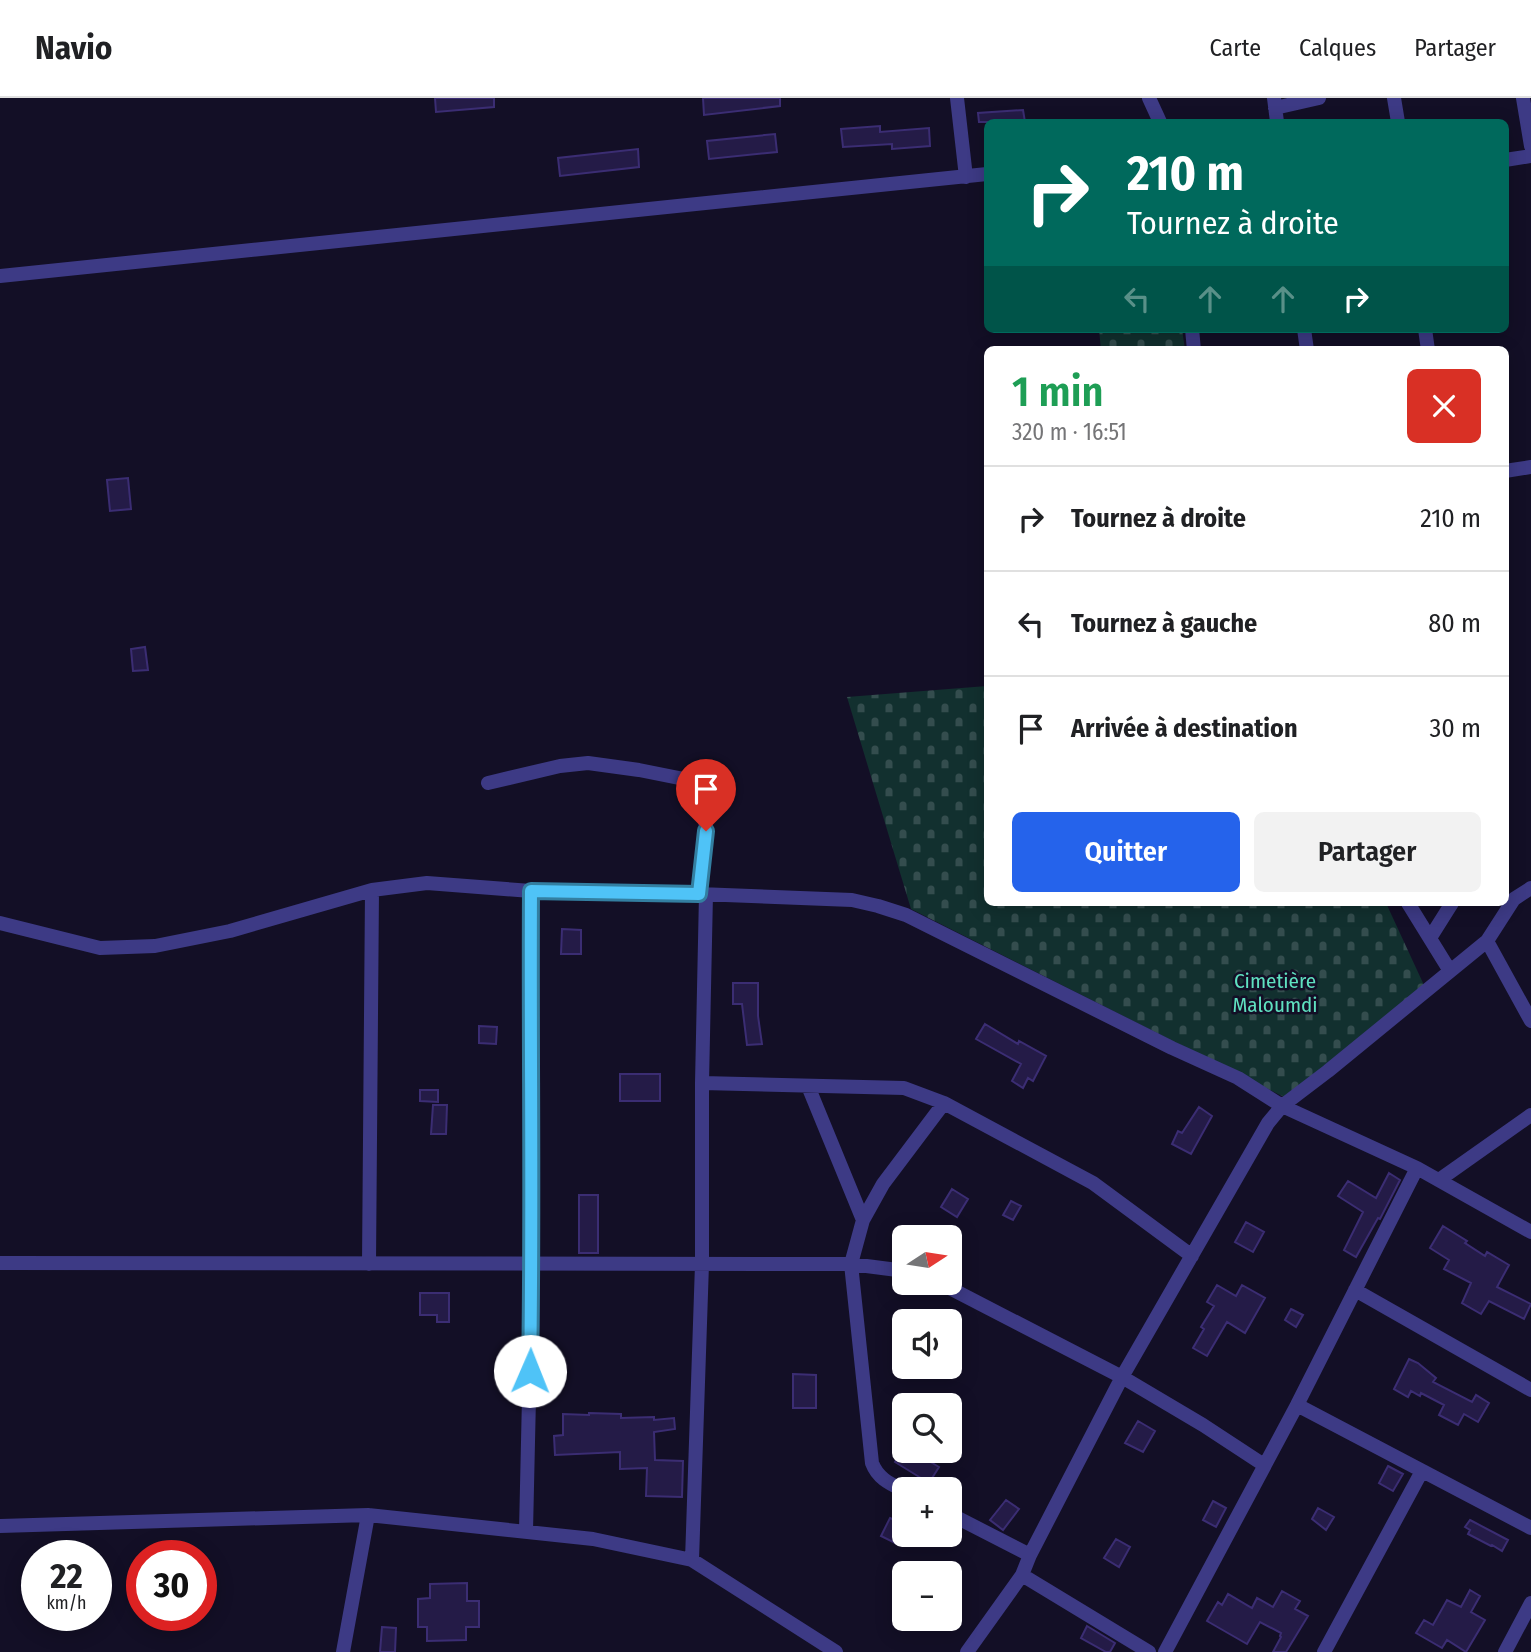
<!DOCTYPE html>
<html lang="fr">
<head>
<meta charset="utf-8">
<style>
  :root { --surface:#fff; --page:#f2f2f2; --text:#202124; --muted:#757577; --line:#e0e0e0; --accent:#2563eb }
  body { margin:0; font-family:"Fira Sans Condensed",sans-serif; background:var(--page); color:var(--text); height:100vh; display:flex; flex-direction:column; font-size:26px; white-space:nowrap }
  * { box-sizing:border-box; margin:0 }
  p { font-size:23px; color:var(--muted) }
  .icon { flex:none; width:38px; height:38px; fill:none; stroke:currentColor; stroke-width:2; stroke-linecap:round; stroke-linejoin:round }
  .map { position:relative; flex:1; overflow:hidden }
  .panel { position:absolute; left:984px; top:248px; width:525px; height:560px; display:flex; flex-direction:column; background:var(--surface); border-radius:10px; box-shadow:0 4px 18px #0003 }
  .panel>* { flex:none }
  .top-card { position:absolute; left:984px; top:21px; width:525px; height:214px; border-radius:10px; box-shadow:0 4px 18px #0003; background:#00695c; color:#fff; overflow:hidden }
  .needle { width:46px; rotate:78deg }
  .controls { position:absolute; left:892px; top:1127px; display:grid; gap:14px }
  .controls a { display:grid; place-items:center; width:70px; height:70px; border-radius:10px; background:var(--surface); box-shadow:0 4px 18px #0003; font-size:35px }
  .speed { position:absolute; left:21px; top:1442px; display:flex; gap:14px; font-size:35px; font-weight:700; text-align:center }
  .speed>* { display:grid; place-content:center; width:91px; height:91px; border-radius:50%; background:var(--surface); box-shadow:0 4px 18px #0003; line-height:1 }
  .speed small { font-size:18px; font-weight:400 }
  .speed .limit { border:10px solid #d22; background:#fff; color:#111 }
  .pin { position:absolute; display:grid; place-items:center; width:60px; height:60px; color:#fff; margin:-72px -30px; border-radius:50% 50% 50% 0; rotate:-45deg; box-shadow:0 0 7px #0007 }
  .pin .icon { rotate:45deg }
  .me { position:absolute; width:77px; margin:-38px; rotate:1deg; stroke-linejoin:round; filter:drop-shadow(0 0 5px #0008) }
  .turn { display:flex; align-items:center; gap:24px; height:147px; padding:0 28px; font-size:32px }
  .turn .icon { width:91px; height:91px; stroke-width:2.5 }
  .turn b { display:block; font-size:49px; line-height:60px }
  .lanes { display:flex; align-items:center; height:66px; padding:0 28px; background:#0003; justify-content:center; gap:35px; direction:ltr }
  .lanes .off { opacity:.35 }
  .round { display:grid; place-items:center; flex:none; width:74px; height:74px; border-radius:10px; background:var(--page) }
  .overview { display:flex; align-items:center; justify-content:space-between; height:119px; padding:0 28px }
  h1 { font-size:42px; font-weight:600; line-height:52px; color:#1e9e55 }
  .cta { display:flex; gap:14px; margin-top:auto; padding:14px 28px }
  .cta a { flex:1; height:80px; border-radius:10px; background:var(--accent); color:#fff; font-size:28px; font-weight:600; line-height:80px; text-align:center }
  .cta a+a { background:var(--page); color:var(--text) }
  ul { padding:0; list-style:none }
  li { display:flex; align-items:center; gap:21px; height:105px; padding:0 28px; border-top:2px solid var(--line) }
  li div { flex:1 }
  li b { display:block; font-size:26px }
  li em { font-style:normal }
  header { display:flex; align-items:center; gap:42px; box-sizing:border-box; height:98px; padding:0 35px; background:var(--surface); border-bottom:2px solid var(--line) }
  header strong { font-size:33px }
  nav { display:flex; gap:38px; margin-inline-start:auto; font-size:24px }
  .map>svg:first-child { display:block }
  .cemetery { fill:url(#cemetery-stones) }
  .building { fill:#241b47; stroke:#3b2d73; stroke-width:2 }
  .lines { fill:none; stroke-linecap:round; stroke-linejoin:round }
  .street { stroke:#3d3a85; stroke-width:14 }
  .route-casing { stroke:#337fa1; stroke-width:18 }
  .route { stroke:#4fc3f7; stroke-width:12 }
  .labels { text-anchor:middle; stroke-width:5; stroke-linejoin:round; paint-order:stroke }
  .park-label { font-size:21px; fill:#5fe0c0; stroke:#130f26 }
</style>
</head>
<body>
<header>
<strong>Navio</strong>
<nav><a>Carte</a><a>Calques</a><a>Partager</a></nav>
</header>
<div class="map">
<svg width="1531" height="1554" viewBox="0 0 1531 1554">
  <defs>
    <pattern id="cemetery-stones" width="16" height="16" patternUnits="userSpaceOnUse" patternTransform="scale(1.75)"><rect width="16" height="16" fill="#12302f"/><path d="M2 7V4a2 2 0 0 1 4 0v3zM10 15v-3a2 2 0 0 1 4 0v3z" fill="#344d4e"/></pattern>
  </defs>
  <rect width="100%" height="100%" fill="#130f26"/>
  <!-- cemetery -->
  <path class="cemetery" d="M1099,231H1182L1185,252H1101Z
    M987,588V805H1386L1429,898L1284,999L911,811L847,599Z"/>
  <!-- building -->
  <path class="building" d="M435,0H494V9L436,14Z
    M703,0H780V8L704,17Z
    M1023,12L1025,24H979L978,15Z
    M880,28V34L929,30L930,48L892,51V46L843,49L841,31Z
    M775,36L777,54L709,61L707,43Z
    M638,51L639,69L560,78L558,60Z
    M128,380L131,411L110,413L107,382Z
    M145,549L148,572L133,573L131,551Z
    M562,831L581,832V856H561Z
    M733,885H758V918L762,946L747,947L742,906H733Z
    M985,926L1018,946L1019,943L1046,958L1033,983L1028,980L1023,990L1012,983L1021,966L976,941Z
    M479,928L497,929L496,946L479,945Z
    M620,976H660V1003H620Z
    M420,992H438V1004L420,1003Z
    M433,1007H447L446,1036H431Z
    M1199,1009L1212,1018L1191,1056L1172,1046L1178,1033L1182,1035Z
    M1389,1075L1400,1082L1380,1121L1378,1120L1356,1159L1344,1152L1363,1114L1338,1098L1348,1083L1376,1100Z
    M952,1091L968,1101L957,1119L941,1109Z
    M579,1097H598V1155H579Z
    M1011,1103L1021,1108L1013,1122L1003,1117Z
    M1246,1124L1264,1134L1253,1154L1235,1144Z
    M1443,1128L1467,1143L1465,1145L1485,1158L1487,1154L1509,1167L1497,1189L1531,1206L1524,1221L1489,1203L1481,1216L1462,1205L1471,1185L1444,1171L1449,1162L1430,1150Z
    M1217,1187L1236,1198L1242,1187L1265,1200L1245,1235L1227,1224L1207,1258L1193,1250L1204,1231L1201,1229L1214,1208L1207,1204Z
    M420,1195H449V1224H437V1217H420Z
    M1291,1211L1303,1217L1296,1229L1285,1222Z
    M1409,1261L1418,1265L1436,1280L1433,1284L1472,1304L1476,1297L1489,1305L1478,1324L1464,1316L1458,1327L1439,1317L1444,1307L1421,1295L1420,1298L1411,1293L1408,1299L1394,1291Z
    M793,1276L816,1277V1310H793Z
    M589,1315L621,1316V1320L654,1319V1322L674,1320L675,1331L654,1334L655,1362L683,1363L682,1399L646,1398L647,1370L620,1371V1354L555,1357L554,1338L563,1337V1316L589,1317Z
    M1138,1323L1155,1333L1143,1354L1125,1345Z
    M905,1348V1353H912L939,1369L929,1385L895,1364Z
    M1388,1368L1403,1376L1393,1393L1379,1385Z
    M1006,1402L1019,1411L1003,1432L990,1422Z
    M1213,1403L1226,1410L1216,1429L1203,1422Z
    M1318,1410L1334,1419L1326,1432L1312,1421Z
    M890,1420L905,1427L895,1445L881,1438Z
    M1470,1422L1508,1442L1502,1453L1492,1447L1491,1448L1468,1436L1470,1432L1465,1429Z
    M1116,1441L1130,1449L1119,1469L1104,1460Z
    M467,1485V1503H479V1529H466V1542L427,1543V1529H418V1501L430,1500V1486Z
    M1470,1492L1480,1498L1471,1514L1485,1522L1466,1554L1447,1542L1442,1550L1416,1535L1424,1522L1433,1527L1447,1502L1461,1509Z
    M1282,1493L1300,1503L1295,1511L1308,1518L1286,1554H1273L1281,1539L1280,1538L1281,1535L1260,1524L1247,1546L1207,1523L1218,1504L1222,1507L1228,1496L1252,1510L1257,1500L1273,1509Z
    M1087,1528L1115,1545L1110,1554H1106L1081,1540Z
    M382,1529L396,1530L395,1554H380Z"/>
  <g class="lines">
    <!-- street -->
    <path class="street" d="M957,0L966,79
      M1149,0L1160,24
      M1274,0L1277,24
      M1394,0L1398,24
      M1523,0L1531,48
      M1275,10L1319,0
      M1505,62L1531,58
      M0,178L987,76
      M1192,231L1194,252
      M1304,231L1307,252
      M1425,231L1428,252
      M1505,373L1531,369
      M488,685L560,668L588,665L639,672L684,681L693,687L700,696L704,709L706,733L699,796
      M1408,805L1450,873
      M0,825L100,850L155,848L230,833L372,792L427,785L531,793L699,796L852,802L878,808L906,817L1172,950L1238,980L1282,1008L1417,1070L1531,1134
      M1430,840L1452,805
      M1487,843L1531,923
      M702,985L904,990L944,1005L1093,1085L1192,1158
      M808,988L863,1122
      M1439,1082L1531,1017
      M0,1165L851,1166L905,1173
      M369,1166L372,792
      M940,1185L1122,1279L1203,1327L1264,1367
      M1355,1192L1531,1292
      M1297,1307L1531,1430
      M905,1393C891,1386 878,1381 872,1365L851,1166L863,1122L883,1086L944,1005
      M950,1416L1030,1457
      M0,1428L368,1417L593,1441L692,1462L836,1554
      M526,1433L532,1166L530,1020L531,793
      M692,1462L702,1166V985L706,796
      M1022,1477L1149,1554
      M343,1554L368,1417
      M967,1554L1022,1477L1030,1457L1122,1279L1268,1025L1282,1008L1328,973L1487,843L1514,801L1531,790
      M1165,1554L1297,1307L1417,1070
      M1324,1554L1422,1373
      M1505,1554L1531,1505"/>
  </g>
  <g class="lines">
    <!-- route casing -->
    <g class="route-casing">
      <path id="route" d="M530,1273C533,1113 530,953 531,793L699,796L706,733"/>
    </g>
    <!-- route -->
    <use href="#route" class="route"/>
  </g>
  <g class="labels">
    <!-- park labels -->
    <g class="park-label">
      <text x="1275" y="890">Cimetière<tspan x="1275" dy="24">Maloumdi</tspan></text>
    </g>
  </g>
</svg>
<div class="controls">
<a><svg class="needle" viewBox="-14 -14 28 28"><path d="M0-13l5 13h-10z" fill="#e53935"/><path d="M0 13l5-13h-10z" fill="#757577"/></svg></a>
<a><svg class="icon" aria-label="sound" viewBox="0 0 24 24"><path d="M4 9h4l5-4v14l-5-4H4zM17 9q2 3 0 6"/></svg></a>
<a><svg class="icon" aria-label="search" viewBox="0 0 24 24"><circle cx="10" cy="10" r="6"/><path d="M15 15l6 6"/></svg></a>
<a>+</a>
<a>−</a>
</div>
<div class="speed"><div>22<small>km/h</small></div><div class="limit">30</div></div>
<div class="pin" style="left:706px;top:733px;background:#d93025"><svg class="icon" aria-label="arrive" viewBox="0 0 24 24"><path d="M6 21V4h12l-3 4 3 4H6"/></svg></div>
<svg class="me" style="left:530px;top:1273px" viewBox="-20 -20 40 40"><circle r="19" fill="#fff"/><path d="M0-13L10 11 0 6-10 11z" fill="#4fc3f7"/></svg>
<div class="top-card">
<div class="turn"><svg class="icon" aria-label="right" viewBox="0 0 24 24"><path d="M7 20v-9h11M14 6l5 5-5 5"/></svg><div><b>210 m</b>Tournez à droite</div></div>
<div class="lanes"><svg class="icon off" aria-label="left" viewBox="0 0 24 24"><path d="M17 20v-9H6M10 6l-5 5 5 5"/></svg><svg class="icon off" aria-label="ahead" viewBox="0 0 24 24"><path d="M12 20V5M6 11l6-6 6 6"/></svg><svg class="icon off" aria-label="ahead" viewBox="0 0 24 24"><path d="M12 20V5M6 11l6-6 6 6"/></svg><svg class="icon" aria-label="right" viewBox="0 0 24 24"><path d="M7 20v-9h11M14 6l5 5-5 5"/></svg></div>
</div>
<section class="panel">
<div class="overview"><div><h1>1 min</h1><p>320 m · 16:51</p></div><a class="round" style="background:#d93025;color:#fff"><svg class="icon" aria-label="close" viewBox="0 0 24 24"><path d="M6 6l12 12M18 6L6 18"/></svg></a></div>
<ul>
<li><svg class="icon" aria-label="right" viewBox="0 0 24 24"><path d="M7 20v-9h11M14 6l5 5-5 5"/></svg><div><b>Tournez à droite</b></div><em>210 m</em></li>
<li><svg class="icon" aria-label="left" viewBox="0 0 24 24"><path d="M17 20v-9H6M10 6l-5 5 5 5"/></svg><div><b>Tournez à gauche</b></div><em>80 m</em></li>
<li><svg class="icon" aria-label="arrive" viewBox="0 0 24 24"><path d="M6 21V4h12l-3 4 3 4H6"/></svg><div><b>Arrivée à destination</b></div><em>30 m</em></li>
</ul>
<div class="cta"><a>Quitter</a><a>Partager</a></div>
</section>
</div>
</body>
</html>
